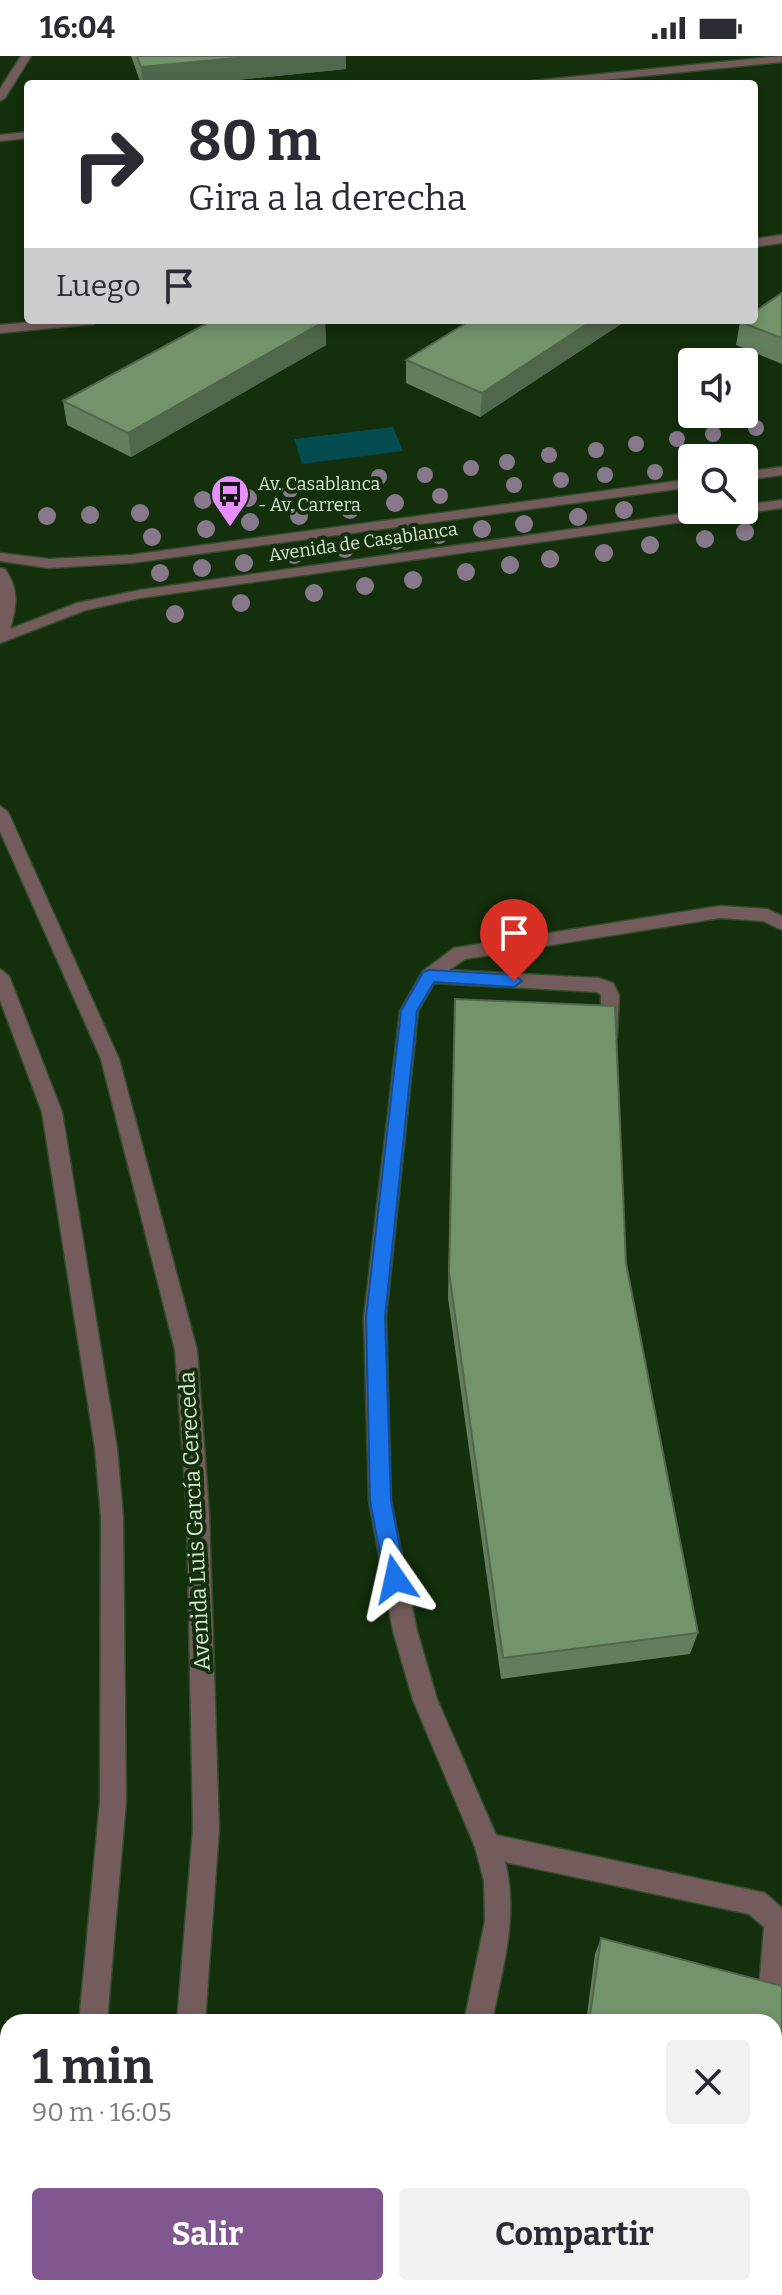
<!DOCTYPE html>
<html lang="es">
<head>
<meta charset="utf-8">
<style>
  :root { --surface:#fff; --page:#f2f2f3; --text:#2b2b33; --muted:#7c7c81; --accent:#80588f }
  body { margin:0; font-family:Bitter,serif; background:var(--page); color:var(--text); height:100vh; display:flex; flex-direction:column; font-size:30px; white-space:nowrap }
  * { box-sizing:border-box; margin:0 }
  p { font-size:26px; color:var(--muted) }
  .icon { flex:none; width:44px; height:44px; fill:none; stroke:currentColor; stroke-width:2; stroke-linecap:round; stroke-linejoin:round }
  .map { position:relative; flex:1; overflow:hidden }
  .side { position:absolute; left:0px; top:1958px; width:782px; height:282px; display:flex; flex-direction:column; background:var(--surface); border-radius:24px 24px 0 0; box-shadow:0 4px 12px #0003 }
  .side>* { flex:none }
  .guide { position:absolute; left:24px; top:24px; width:734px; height:244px; border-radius:8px; box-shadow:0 4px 12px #0003; background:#fff; color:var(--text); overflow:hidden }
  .fabs { position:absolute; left:678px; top:292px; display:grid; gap:16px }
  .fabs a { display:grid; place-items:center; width:80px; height:80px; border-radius:8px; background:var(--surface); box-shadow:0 4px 12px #0003; font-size:40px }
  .pin { position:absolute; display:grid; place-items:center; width:68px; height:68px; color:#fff; margin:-82px -34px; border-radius:50% 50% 50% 0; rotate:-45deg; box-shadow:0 0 8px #0007 }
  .pin .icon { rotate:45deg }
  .me { position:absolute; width:88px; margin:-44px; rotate:349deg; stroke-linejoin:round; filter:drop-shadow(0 0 6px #0008) }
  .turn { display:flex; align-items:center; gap:28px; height:168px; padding:0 32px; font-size:36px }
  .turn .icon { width:104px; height:104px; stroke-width:2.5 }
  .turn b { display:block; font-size:56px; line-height:68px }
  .then { display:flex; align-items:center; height:76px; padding:0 32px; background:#0003; gap:16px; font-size:30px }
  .round { display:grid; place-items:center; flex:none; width:84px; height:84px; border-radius:8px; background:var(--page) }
  .summary { display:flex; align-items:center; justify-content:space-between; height:136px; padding:0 32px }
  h1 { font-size:48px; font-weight:700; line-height:60px }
  .button { display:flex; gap:16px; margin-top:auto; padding:16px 32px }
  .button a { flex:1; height:92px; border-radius:8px; background:var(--accent); color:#fff; font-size:32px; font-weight:700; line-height:92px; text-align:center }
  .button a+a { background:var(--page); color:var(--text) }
  .status { display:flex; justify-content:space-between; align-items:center; height:56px; padding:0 40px; background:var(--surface); direction:ltr }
  .status svg { height:22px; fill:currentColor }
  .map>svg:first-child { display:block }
  .water { fill:#054c50 }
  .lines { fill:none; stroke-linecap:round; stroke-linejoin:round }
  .lane-casing { stroke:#324d2b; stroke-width:3 }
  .street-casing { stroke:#324d2b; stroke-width:3 }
  .lane { fill:#745c5c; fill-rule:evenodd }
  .street { fill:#745c5c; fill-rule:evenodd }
  .tree { fill:#88788c }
  .wall { fill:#637e5c }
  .shaded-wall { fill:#50674b }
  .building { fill:#73936b; stroke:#50674b; stroke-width:2 }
  .route { fill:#1a73e8; stroke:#114b97; stroke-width:2 }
  .labels { text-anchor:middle; stroke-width:8; stroke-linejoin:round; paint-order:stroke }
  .far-poi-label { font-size:18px; fill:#d7e8d3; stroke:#132f0b; text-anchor:start }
  .far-street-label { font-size:18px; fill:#d7e8d3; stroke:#132f0b }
  .street-label { font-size:22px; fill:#d7e8d3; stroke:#132f0b }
</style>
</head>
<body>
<div class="status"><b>16:04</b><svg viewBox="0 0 49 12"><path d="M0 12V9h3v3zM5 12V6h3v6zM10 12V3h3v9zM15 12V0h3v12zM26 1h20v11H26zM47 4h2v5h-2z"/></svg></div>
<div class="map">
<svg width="782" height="2239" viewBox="0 0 782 2239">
  <rect width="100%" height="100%" fill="#132f0b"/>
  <!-- water -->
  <path class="water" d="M393,371L403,395L302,408L294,383Z"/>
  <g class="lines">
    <!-- lane casing -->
    <g class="lane-casing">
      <path id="lane" d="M782,179V187L754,191V183Z
        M54,264H99L93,268L0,277V269Z
        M720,850L767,853L782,860V874L763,865L720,862L465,903L449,914L598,922L613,927L619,939L617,982H603L601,977V939L597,936L434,927L418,955L386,1261L391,1445L417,1575L437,1643L496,1779L765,1837L782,1852V1954L772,1959L762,1955L758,1945L764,1871L749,1858L505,1806C519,1860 502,1913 492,1966H464L485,1865L484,1825L475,1791L413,1644L393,1575L369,1445L364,1261L400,955L423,915L454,892Z
        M418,2232H448L447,2239H417Z"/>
    </g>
    <!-- street casing -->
    <g class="street-casing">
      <path id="street" d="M21,0H31L5,42L0,45V33Z
        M781,0L782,6L563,28H526L531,25Z
        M28,76V82L0,85V79Z
        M782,411V419L744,424V416Z
        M692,423V431L131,507L49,512L0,505V497L49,503L131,499Z
        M782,444V452L140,542L86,554L0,587V512L5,513C19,533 17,550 10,573L77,547L140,534L708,454H744V449Z
        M0,750L8,756L119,1003L197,1294L209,1457L219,1773L205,1966H177L193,1773L187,1457L175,1294L101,1003L0,775Z
        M0,913L9,920L62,1056L117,1392L123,1461L126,1745L107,1966H79L100,1745L101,1461L95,1392L42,1056L0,944Z
        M43,2232H73L72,2239H42Z
        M157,2232H187L186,2239H156Z"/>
    </g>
    <!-- lane -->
    <use href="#lane" class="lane"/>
    <!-- street -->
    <use href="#street" class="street"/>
  </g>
  <!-- trees -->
  <g class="tree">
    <circle cx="756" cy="372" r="8"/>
    <circle cx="713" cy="378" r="8"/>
    <circle cx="677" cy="383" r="8"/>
    <circle cx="636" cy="388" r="8"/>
    <circle cx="596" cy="394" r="8"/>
    <circle cx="549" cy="399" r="8"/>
    <circle cx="507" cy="406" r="8"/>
    <circle cx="471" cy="412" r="8"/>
    <circle cx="655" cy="416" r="8"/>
    <circle cx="425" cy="419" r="8"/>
    <circle cx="605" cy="419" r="8"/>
    <circle cx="379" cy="421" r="8"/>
    <circle cx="561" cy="424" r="8"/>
    <circle cx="337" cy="429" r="8"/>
    <circle cx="514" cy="429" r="8"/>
    <circle cx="290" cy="434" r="8"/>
    <circle cx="440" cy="440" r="8"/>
    <circle cx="248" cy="442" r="9"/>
    <circle cx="203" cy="444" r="9"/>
    <circle cx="395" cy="447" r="9"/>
    <circle cx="350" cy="454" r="9"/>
    <circle cx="624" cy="454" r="9"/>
    <circle cx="140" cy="457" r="9"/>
    <circle cx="90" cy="459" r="9"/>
    <circle cx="47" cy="460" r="9"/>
    <circle cx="299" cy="460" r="9"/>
    <circle cx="578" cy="461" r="9"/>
    <circle cx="250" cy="466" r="9"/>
    <circle cx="524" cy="468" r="9"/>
    <circle cx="206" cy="473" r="9"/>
    <circle cx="482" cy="473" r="9"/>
    <circle cx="745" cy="476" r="9"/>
    <circle cx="439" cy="479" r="9"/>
    <circle cx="152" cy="481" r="9"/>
    <circle cx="705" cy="483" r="9"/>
    <circle cx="396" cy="485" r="9"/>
    <circle cx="650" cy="489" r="9"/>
    <circle cx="345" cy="493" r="9"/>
    <circle cx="604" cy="497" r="9"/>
    <circle cx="294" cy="499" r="9"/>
    <circle cx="550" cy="503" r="9"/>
    <circle cx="244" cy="507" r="9"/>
    <circle cx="510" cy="509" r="9"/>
    <circle cx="202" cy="512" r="9"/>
    <circle cx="466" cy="516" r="9"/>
    <circle cx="160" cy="517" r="9"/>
    <circle cx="413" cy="524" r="9"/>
    <circle cx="365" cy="530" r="9"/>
    <circle cx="314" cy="537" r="9"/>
    <circle cx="241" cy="547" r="9"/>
    <circle cx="175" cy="558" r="9"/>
  </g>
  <!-- wall -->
  <path class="wall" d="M131,0H346V13L196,28H141Z
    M782,237V308L736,289L740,266Z
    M627,264L480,361L406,327V304Z
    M325,265L326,289L131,401L67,369L63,345Z
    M455,943L626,1207L698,1577L690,1598L501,1623L448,1242Z
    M601,1882L782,1930V2239H546L547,2232H774V1966H586L595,1898Z"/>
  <!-- shaded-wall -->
  <path class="shaded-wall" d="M257,0H346V13L196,28H143L141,11Z
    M593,264H627L480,361L482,337Z
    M325,265L326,289L131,401L128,377Z"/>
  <!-- building -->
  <path class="building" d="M137,0H257L141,11Z
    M782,237V282L740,266L742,264H754V256Z
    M213,264H323L325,265L128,377L63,345Z
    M471,264H593L482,337L406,304Z
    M455,943L615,950L626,1207L698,1577L503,1602L449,1216Z
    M601,1882L782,1930V2239H550L551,2232H774V1966H589Z"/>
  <!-- route -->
  <path class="route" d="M429,914L514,919L522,925L514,931L434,926L417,955L385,1261L391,1445L406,1523L403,1530L395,1533L388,1530L385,1523L370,1445L366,1261L401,955L423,916Z"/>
  <!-- icons -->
  <defs>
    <g id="bus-pin" transform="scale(2)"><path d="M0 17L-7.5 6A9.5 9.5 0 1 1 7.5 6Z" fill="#e88eff" stroke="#132f0b"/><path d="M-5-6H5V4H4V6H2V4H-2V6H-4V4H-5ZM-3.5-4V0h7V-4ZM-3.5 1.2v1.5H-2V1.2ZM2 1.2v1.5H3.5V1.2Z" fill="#111"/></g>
  </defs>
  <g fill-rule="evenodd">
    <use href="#bus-pin" x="230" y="438"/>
  </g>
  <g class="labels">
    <!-- far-poi labels -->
    <g class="far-poi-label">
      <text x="258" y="434">Av. Casablanca<tspan x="258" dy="21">- Av. Carrera</tspan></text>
    </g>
    <!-- far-street labels -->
    <g class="far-street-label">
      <text transform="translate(363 486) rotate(-8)" y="6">Avenida de Casablanca</text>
    </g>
    <!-- street labels -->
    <g class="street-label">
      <text transform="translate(194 1465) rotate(-93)" y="8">Avenida Luis García Cereceda</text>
    </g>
  </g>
</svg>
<div class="fabs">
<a><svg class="icon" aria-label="sound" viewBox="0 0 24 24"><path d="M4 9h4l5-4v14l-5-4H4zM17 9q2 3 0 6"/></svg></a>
<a><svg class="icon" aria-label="search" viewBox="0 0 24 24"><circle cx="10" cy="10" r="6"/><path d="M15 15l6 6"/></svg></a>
</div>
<div class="pin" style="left:514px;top:925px;background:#d93025"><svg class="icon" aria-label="arrive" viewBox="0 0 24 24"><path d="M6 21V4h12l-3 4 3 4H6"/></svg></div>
<svg class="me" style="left:395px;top:1523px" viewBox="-20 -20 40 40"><path d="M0-17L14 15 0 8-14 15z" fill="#1a73e8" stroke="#fff" stroke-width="4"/></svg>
<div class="guide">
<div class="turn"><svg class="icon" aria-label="right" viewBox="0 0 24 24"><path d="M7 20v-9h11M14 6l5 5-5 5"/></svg><div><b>80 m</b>Gira a la derecha</div></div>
<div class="then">Luego<svg class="icon" aria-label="arrive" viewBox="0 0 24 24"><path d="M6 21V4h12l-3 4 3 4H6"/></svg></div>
</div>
<section class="side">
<div class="summary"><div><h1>1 min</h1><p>90 m · 16:05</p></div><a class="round"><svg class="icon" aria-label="close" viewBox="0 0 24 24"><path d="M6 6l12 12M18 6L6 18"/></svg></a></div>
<div class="button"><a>Salir</a><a>Compartir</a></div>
</section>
</div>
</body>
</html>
